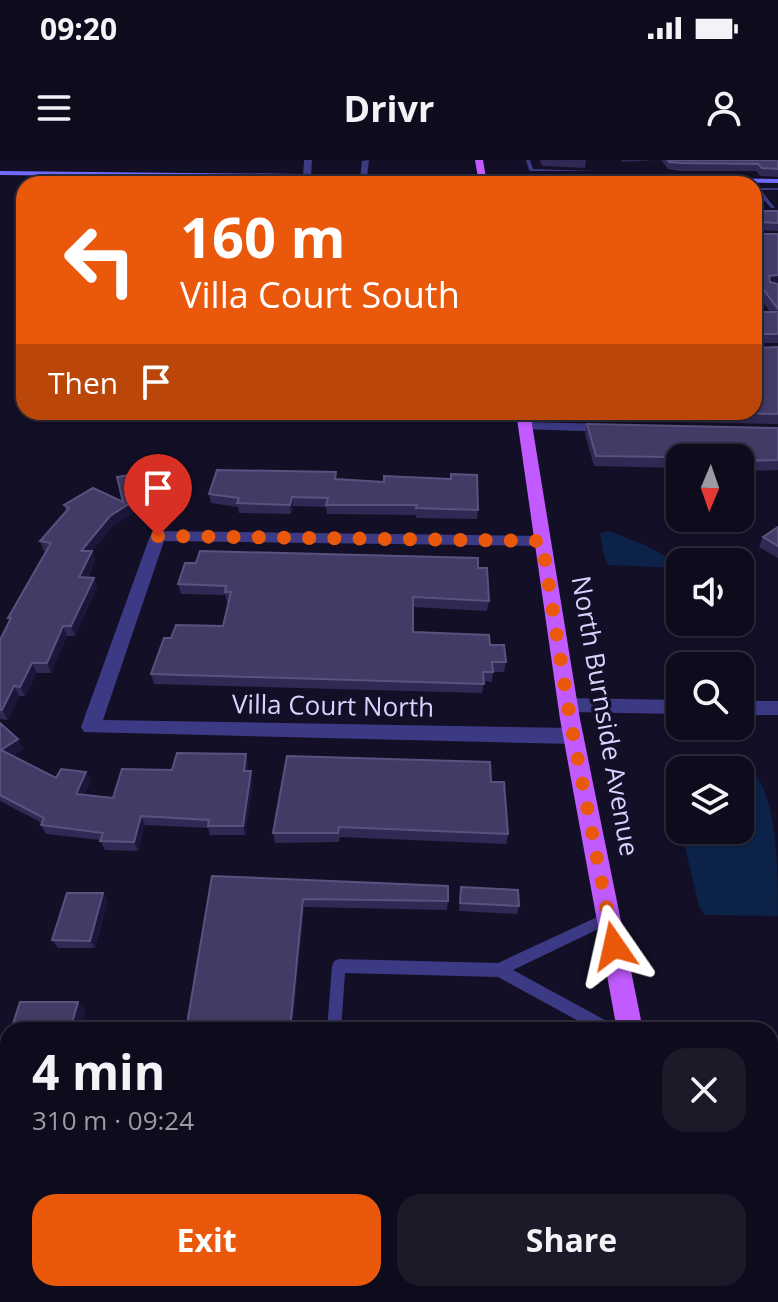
<!DOCTYPE html>
<html lang="en">
<head>
<meta charset="utf-8">
<style>
  :root { --surface:#0e0b1c; --page:#1c1929; --text:#f1f3f6; --muted:#9b9ba3; --line:#2e2b3b; --accent:#ea580c }
  body { margin:0; font-family:"Open Sans",sans-serif; background:var(--page); color:var(--text); height:100vh; display:flex; flex-direction:column; font-size:30px; white-space:nowrap }
  * { box-sizing:border-box; margin:0 }
  p { font-size:26px; color:var(--muted) }
  .icon { flex:none; width:44px; height:44px; fill:none; stroke:currentColor; stroke-width:2; stroke-linecap:round; stroke-linejoin:round }
  .map { position:relative; flex:1; overflow:hidden }
  .drawer { position:absolute; left:0px; top:862px; width:778px; height:280px; display:flex; flex-direction:column; background:var(--surface); border-radius:24px 24px 0 0; box-shadow:0 2px 6px #0004,0 0 0 2px var(--line) }
  .drawer>* { flex:none }
  .top-card { position:absolute; left:16px; top:16px; width:746px; height:244px; border-radius:24px; box-shadow:0 2px 6px #0004,0 0 0 2px var(--line); background:#ea580c; color:#fff; overflow:hidden }
  .needle { width:52px; rotate:182deg }
  .buttons { position:absolute; left:666px; top:284px; display:grid; gap:16px }
  .buttons a { display:grid; place-items:center; width:88px; height:88px; border-radius:16px; background:var(--surface); box-shadow:0 2px 6px #0004,0 0 0 2px var(--line); font-size:40px }
  .pin { position:absolute; display:grid; place-items:center; width:68px; height:68px; color:#fff; margin:-82px -34px; border-radius:50% 50% 50% 0; rotate:-45deg; box-shadow:0 0 8px #0007 }
  .pin .icon { rotate:45deg }
  .me { position:absolute; width:88px; margin:-44px; rotate:349deg; stroke-linejoin:round; filter:drop-shadow(0 0 6px #0008) }
  .turn { display:flex; align-items:center; gap:28px; height:168px; padding:0 32px; font-size:36px }
  .turn .icon { width:104px; height:104px; stroke-width:2.5 }
  .turn b { display:block; font-size:56px; line-height:68px }
  .then { display:flex; align-items:center; height:76px; padding:0 32px; background:#0003; gap:16px; font-size:30px }
  .round { display:grid; place-items:center; flex:none; width:84px; height:84px; border-radius:24px; background:var(--page) }
  .head { display:flex; align-items:center; justify-content:space-between; height:136px; padding:0 32px }
  h1 { font-size:48px; font-weight:700; line-height:60px }
  .cta { display:flex; gap:16px; margin-top:auto; padding:16px 32px }
  .cta a { flex:1; height:92px; border-radius:24px; background:var(--accent); color:#fff; font-size:32px; font-weight:700; line-height:92px; text-align:center }
  .cta a+a { background:var(--page); color:var(--text) }
  .status { display:flex; justify-content:space-between; align-items:center; height:56px; padding:0 40px; background:var(--surface); direction:ltr }
  .status svg { height:22px; fill:currentColor }
  header { display:flex; justify-content:space-between; align-items:center; height:104px; padding:0 32px; background:var(--surface); font-size:36px; font-weight:700 }
  .map>svg:first-child { display:block }
  .water { fill:#0c2248 }
  .lines { fill:none; stroke-linecap:round; stroke-linejoin:round }
  .lane { fill:#3d3a85; fill-rule:evenodd }
  .street { fill:#3d3a85; fill-rule:evenodd }
  .secondary { fill:#6f6bff; fill-rule:evenodd }
  .primary { fill:#c25bff; fill-rule:evenodd }
  .wall { fill:#312854 }
  .shaded-wall { fill:#1d163a }
  .building { fill:#433a66; stroke:#5a527e; stroke-width:2 }
  .route { stroke:#ea580c; stroke-width:14; stroke-dasharray:0 25.2 }
  .labels { text-anchor:middle; stroke-width:7; stroke-linejoin:round; paint-order:stroke }
  .street-label { font-size:26px; fill:#d9d4ff; stroke:#130f26 }
</style>
</head>
<body>
<div class="status"><b>09:20</b><svg viewBox="0 0 49 12"><path d="M0 12V9h3v3zM5 12V6h3v6zM10 12V3h3v9zM15 12V0h3v12zM26 1h20v11H26zM47 4h2v5h-2z"/></svg></div>
<header><svg class="icon" aria-label="menu" viewBox="0 0 24 24"><path d="M4 6h16M4 12h16M4 18h16"/></svg>Drivr<svg class="icon" aria-label="person" viewBox="0 0 24 24"><circle cx="12" cy="8" r="4"/><path d="M4 21q1-7 8-7t8 7"/></svg></header>
<div class="map">
<svg width="778" height="1142" viewBox="0 0 778 1142">
  <rect width="100%" height="100%" fill="#130f26"/>
  <!-- water -->
  <path class="water" d="M609,371L647,386L680,404V408L609,405L605,399L600,373Z
    M675,598C699,599 733,599 754,614C778,638 778,718 778,756L705,755L699,746L681,670H740V610H680V664L665,602Z"/>
  <g class="lines">
    <!-- lane -->
    <path class="lane" d="M526,0H530L533,9L595,11H531L529,10Z
      M114,13L118,14L108,24H103Z
      M754,25L758,28H778V30H761L775,48H771L754,29Z
      M608,752L613,754L615,758L613,762L513,810L614,865L616,870H595L498,817L345,813L341,870H327L332,806L334,801L339,799L498,803Z
      M770,1118L778,1119V1137L766,1134H770Z"/>
    <!-- street -->
    <path class="street" d="M304,0H312L311,16L307,18L303,16Z
      M369,0L367,17L360,19L362,1Z
      M526,262L614,264L621,268L614,272L521,269L519,266Z
      M158,371L542,376L550,381L542,386L164,381L103,560L574,568L581,571L584,576L581,581L574,584L84,572L81,567L150,376Z
      M568,538L680,540V554L568,552L561,550L558,545L561,540Z
      M740,541H778V555H740Z
      M770,887L778,888V916L770,915Z
      M0,1057H8V1087H0Z"/>
    <!-- secondary -->
    <path class="secondary" d="M0,11L778,19V23L0,15Z"/>
    <!-- primary -->
    <path class="primary" d="M475,0H483L487,24H479Z
      M516,252H530L580,559L643,870H617L560,559Z
      M665,1134H697L698,1142H666Z"/>
  </g>
  <!-- wall -->
  <path class="wall" d="M540,0H586L585,8L542,6Z
    M621,0H655L623,2Z
    M661,0H778V17L760,16L756,11H679L668,9Z
    M754,51H778V71L755,70L778,124V183H756L757,188L778,187V264L581,260L579,253H574V252H754V152H770L754,130Z
    M587,264L778,268V310L740,311V298H680V308L594,306L585,274Z
    M337,319L478,350L477,359L416,358V355L327,354L326,347L293,346L291,354L239,353L238,347L211,343L209,334Z
    M166,334L168,343L138,349L113,366L92,391L95,401L88,417L94,418L97,427L75,476H67L51,513H37L25,536H19L8,560L0,559V480L10,461L8,458L46,391H44L40,381L66,351L64,345L123,342Z
    M778,367V398L759,387L763,377Z
    M478,408L489,441L487,451L413,447V472L490,485L506,502L504,512H493L492,522L484,521L482,533L154,524L151,514L171,478L223,466L229,442H227L225,435L181,434L178,424Z
    M0,563L18,579L23,589L12,596L56,618L86,612L91,621L84,635L113,638L172,610L246,594L248,604L247,611L253,620L245,675H210L208,668L145,665L138,691L105,690L100,680L46,674L41,665L42,663L0,641Z
    M491,622L508,674L506,684L340,677L339,682L275,683L273,673Z
    M212,716L448,741L447,750L304,747L292,870H186Z
    M461,727L519,746L517,754L459,751Z
    M103,733L108,741L95,788H58L52,780Z
    M8,880V959H0V906Z"/>
  <!-- shaded-wall -->
  <path class="shaded-wall" d="M778,115V123L766,125L769,116Z
    M166,334L168,343L138,349L113,366L84,401L81,391L110,356L135,340Z
    M292,337L293,346L291,354L290,345Z
    M92,391L95,401L83,427L79,417Z
    M94,418L97,427L75,476L71,466Z
    M63,466L67,476L51,513L47,503Z
    M32,503L37,513L25,536L20,527Z
    M14,526L19,536L8,560L2,550Z
    M18,579L23,589L7,599L1,590Z
    M246,594L248,604L246,620L244,611Z
    M251,611L253,620L245,675L243,666Z
    M86,612L91,621L80,643L76,634Z
    M141,656L145,665L138,691L134,682Z
    M103,733L108,741L95,788L90,781Z
    M303,739L304,747L292,870H290Z
    M78,842L86,852L81,870H70Z"/>
  <!-- building -->
  <path class="building" d="M668,0H778V9L762,8L758,4L681,3L669,2Z
    M552,16H593L595,23H614L615,24H555Z
    M754,51H778V63L757,62L754,64Z
    M754,66L757,74H778V115L769,116L770,122L778,124V149L754,117Z
    M754,152H778V174H757L754,177L757,188L778,187V254L673,252H754Z
    M587,264L778,268V300L740,301V298L596,296Z
    M158,310L166,334L135,340L110,356L81,391H92L79,417L94,418L71,466H63L47,503H32L20,527L14,526L2,550H0V480L11,458H8L51,383L40,381L69,348L64,345L93,328L123,342L117,317Z
    M217,310L336,312L335,319L384,322V316L451,319V314L477,315L478,350L416,348L417,345H326L328,338L292,337L290,345L237,343L239,338L209,334Z
    M778,367V386L763,377Z
    M200,391L478,398V408H487L489,441L413,437V472L489,475L490,485H504L506,502H492L493,512H483L484,524L151,514L164,478H171L176,465L223,466L231,432H225L226,426L178,424L185,403H196Z
    M0,563L18,579L1,590L56,618L61,609L86,612L76,634L113,638L122,609L172,610L177,593L246,594L244,611H251L243,666H208L209,660L141,656L134,682L100,681L103,673L41,665L44,658L0,635Z
    M287,596L490,602L491,622H504L508,674L339,667L338,673H273Z
    M212,716L448,726V741L303,739L290,870H186Z
    M461,727L518,730L519,746L460,743Z
    M67,733H103L90,781L52,780Z
    M20,842H78L70,870H11Z
    M8,880V951H0V906Z"/>
  <g class="lines">
    <!-- route -->
    <path class="route" d="M158,376L542,381L570,559L614,786"/>
  </g>
  <g class="labels">
    <!-- street labels -->
    <g class="street-label">
      <text transform="translate(333 546) rotate(1)" y="9">Villa Court North</text>
      <text transform="translate(605 556) rotate(80)" y="9">North Burnside Avenue</text>
    </g>
  </g>
</svg>
<div class="buttons">
<a><svg class="needle" viewBox="-14 -14 28 28"><path d="M0-13l5 13h-10z" fill="#e53935"/><path d="M0 13l5-13h-10z" fill="#9b9ba3"/></svg></a>
<a><svg class="icon" aria-label="sound" viewBox="0 0 24 24"><path d="M4 9h4l5-4v14l-5-4H4zM17 9q2 3 0 6"/></svg></a>
<a><svg class="icon" aria-label="search" viewBox="0 0 24 24"><circle cx="10" cy="10" r="6"/><path d="M15 15l6 6"/></svg></a>
<a><svg class="icon" aria-label="layers" viewBox="0 0 24 24"><path d="M12 4l9 5-9 5-9-5zM3 14l9 5 9-5"/></svg></a>
</div>
<div class="pin" style="left:158px;top:376px;background:#d93025"><svg class="icon" aria-label="arrive" viewBox="0 0 24 24"><path d="M6 21V4h12l-3 4 3 4H6"/></svg></div>
<svg class="me" style="left:614px;top:786px" viewBox="-20 -20 40 40"><path d="M0-17L14 15 0 8-14 15z" fill="#ea580c" stroke="#fff" stroke-width="4"/></svg>
<div class="top-card">
<div class="turn"><svg class="icon" aria-label="left" viewBox="0 0 24 24"><path d="M17 20v-9H6M10 6l-5 5 5 5"/></svg><div><b>160 m</b>Villa Court South</div></div>
<div class="then">Then<svg class="icon" aria-label="arrive" viewBox="0 0 24 24"><path d="M6 21V4h12l-3 4 3 4H6"/></svg></div>
</div>
<section class="drawer">
<div class="head"><div><h1>4 min</h1><p>310 m · 09:24</p></div><a class="round"><svg class="icon" aria-label="close" viewBox="0 0 24 24"><path d="M6 6l12 12M18 6L6 18"/></svg></a></div>
<div class="cta"><a>Exit</a><a>Share</a></div>
</section>
</div>
</body>
</html>
